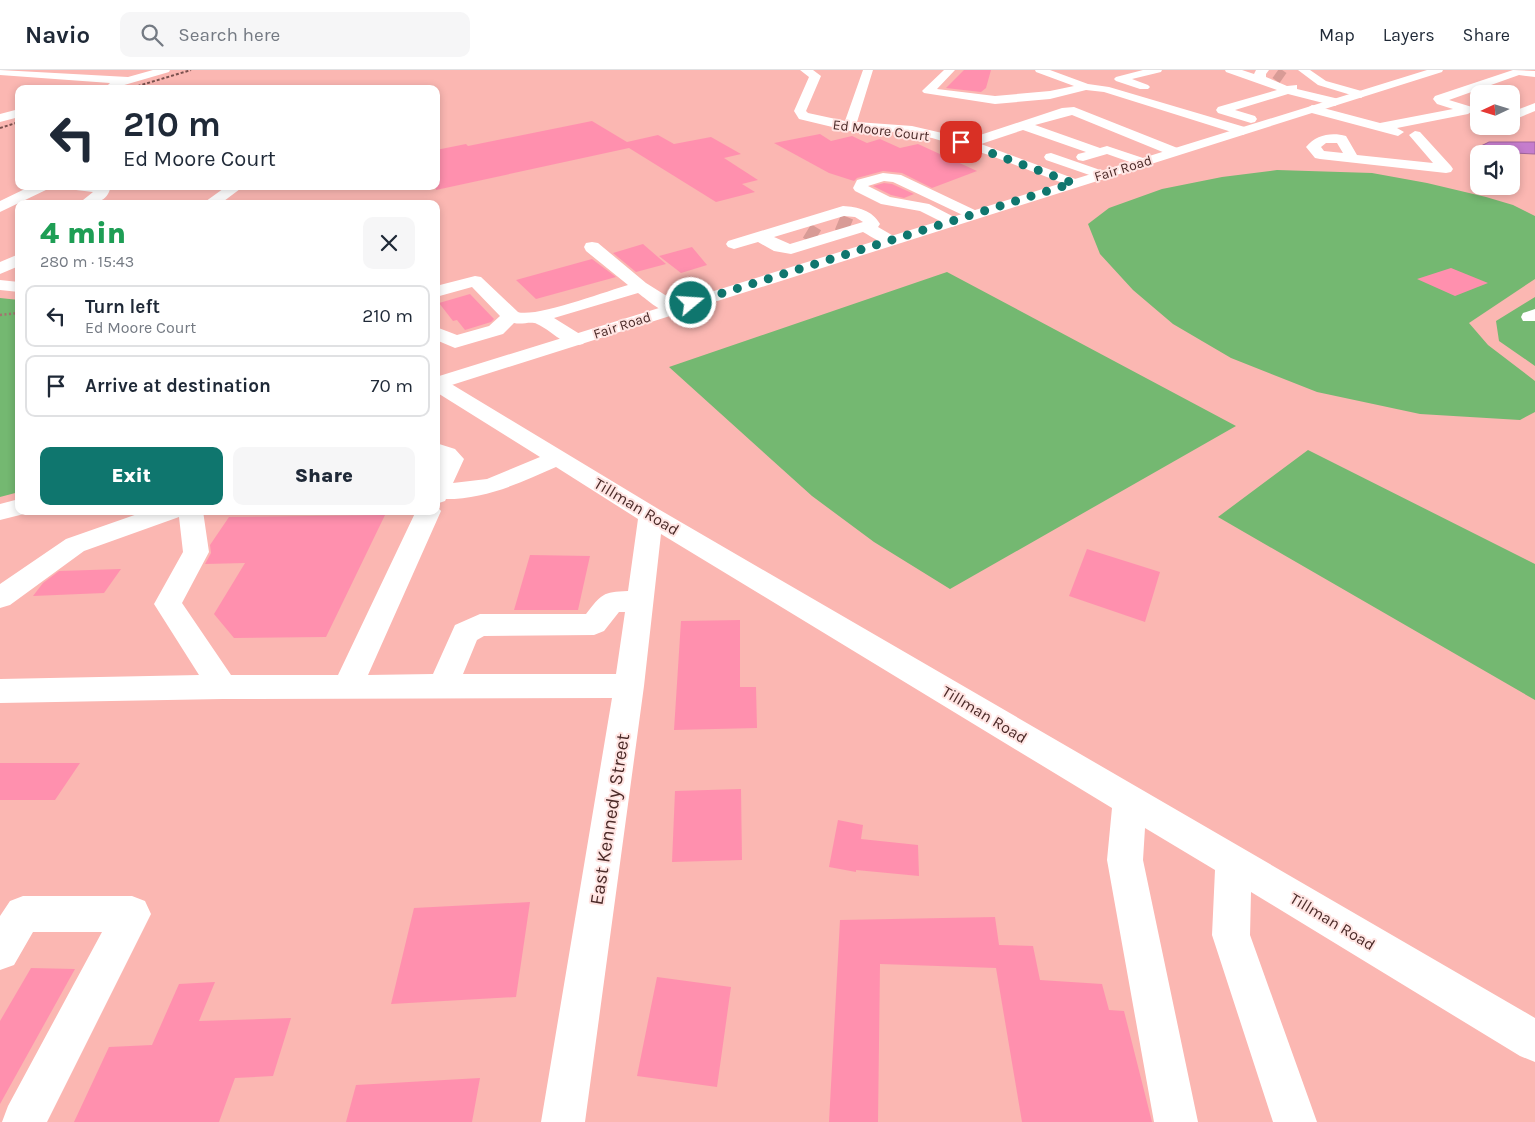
<!DOCTYPE html>
<html lang="en">
<head>
<meta charset="utf-8">
<style>
  :root { --surface:#fff; --page:#f6f6f7; --text:#1f2937; --muted:#747a83; --line:#e0e1e3; --accent:#0f766e }
  body { margin:0; font-family:Karla,sans-serif; background:var(--page); color:var(--text); height:100vh; display:flex; flex-direction:column; font-size:19px; white-space:nowrap }
  * { box-sizing:border-box; margin:0 }
  p { font-size:16px; color:var(--muted) }
  .icon { flex:none; width:28px; height:28px; fill:none; stroke:currentColor; stroke-width:2; stroke-linecap:round; stroke-linejoin:round }
  .map { position:relative; flex:1; overflow:hidden }
  .drawer { position:absolute; left:15px; top:130px; width:425px; height:315px; display:flex; flex-direction:column; background:var(--surface); border-radius:10px; box-shadow:0 2px 8px #0003 }
  .drawer>* { flex:none }
  .hud { position:absolute; left:15px; top:15px; width:425px; height:105px; border-radius:10px; box-shadow:0 2px 8px #0003; background:#fff; color:var(--text); overflow:hidden }
  .needle { width:32px; rotate:266deg }
  .tools { position:absolute; left:1470px; top:15px; display:grid; gap:10px }
  .tools a { display:grid; place-items:center; width:50px; height:50px; border-radius:10px; background:var(--surface); box-shadow:0 2px 8px #0003; font-size:25px }
  .pin { position:absolute; display:grid; place-items:center; width:42px; height:42px; color:#fff; margin:-21px; border-radius:10px; box-shadow:0 2px 8px #0006 }
  .me { position:absolute; width:55px; margin:-28px; rotate:72deg; stroke-linejoin:round; filter:drop-shadow(0 0 4px #0008) }
  .turn { display:flex; align-items:center; gap:18px; height:105px; padding:0 25px; font-size:22px }
  .turn .icon { width:65px; height:65px; stroke-width:2.5 }
  .turn b { display:block; font-size:35px; line-height:42px }
  .round { display:grid; place-items:center; flex:none; width:52px; height:52px; border-radius:10px; background:var(--page) }
  .summary { display:flex; align-items:center; justify-content:space-between; height:85px; padding:0 25px }
  h1 { font-size:30px; font-weight:800; line-height:38px; color:#1e9e55 }
  .primary-button { display:flex; gap:10px; margin-top:auto; padding:10px 25px }
  .primary-button a { flex:1; height:58px; border-radius:10px; background:var(--accent); color:#fff; font-size:20px; font-weight:800; line-height:58px; text-align:center }
  .primary-button a+a { background:var(--page); color:var(--text) }
  ul { padding:0; list-style:none }
  li { display:flex; align-items:center; gap:15px; height:62px; margin:0 10px 8px; padding:0 15px; border:2px solid var(--line); border-radius:10px }
  li div { flex:1 }
  li b { display:block; font-size:19px }
  li em { font-style:normal }
  header { display:flex; align-items:center; gap:30px; box-sizing:border-box; height:70px; padding:0 25px; background:var(--surface); border-bottom:1px solid var(--line) }
  header strong { font-size:24px }
  nav { display:flex; gap:28px; margin-inline-start:auto; font-size:18px }
  .search { width:350px; height:45px; background:var(--page); display:flex; align-items:center; gap:12px; box-sizing:border-box; padding:0 18px; border-radius:10px; color:var(--muted); font-size:19px }
  .map>svg:first-child { display:block }
  .green { fill:#74b871 }
  .water { fill:#c57dcd; stroke:#a0649c }
  .building { fill:#ff90ae }
  .lines { fill:none; stroke-linecap:round; stroke-linejoin:round }
  .minor-tunnel-far1 { stroke:#d89b96; stroke-width:12; stroke-dasharray:12 6; stroke-linecap:butt }
  .minor-tunnel { stroke:#d89b96; stroke-width:16; stroke-dasharray:16 8; stroke-linecap:butt }
  .path { stroke:#a5726f; stroke-width:2.5; stroke-dasharray:2 2.5; stroke-linecap:butt }
  .minor { fill:#fff; fill-rule:evenodd }
  .major { fill:#fff; fill-rule:evenodd }
  .rail { stroke:#7b514e; stroke-width:2; stroke-dasharray:3 2; stroke-linecap:butt }
  .route { stroke:#0f766e; stroke-width:9; stroke-dasharray:0 16.2 }
  .labels { text-anchor:middle; stroke-width:4; stroke-linejoin:round; paint-order:stroke }
  .far-street-label { font-size:14px; fill:#4b2a28; stroke:#ffe4e2 }
  .street-label { font-size:16px; fill:#4b2a28; stroke:#ffe4e2 }
  .near-street-label { font-size:19px; fill:#4b2a28; stroke:#ffe4e2 }
</style>
</head>
<body>
<header>
<strong>Navio</strong>
<div class="search"><svg class="icon" aria-label="search" viewBox="0 0 24 24"><circle cx="10" cy="10" r="6"/><path d="M15 15l6 6"/></svg>Search here</div>
<nav><a>Map</a><a>Layers</a><a>Share</a></nav>
</header>
<div class="map">
<svg width="1535" height="1052" viewBox="0 0 1535 1052">
  <rect width="100%" height="100%" fill="#fbb7b2"/>
  <!-- green -->
  <path class="green" d="M1277,100L1372,103L1427,113L1486,127L1513,135L1535,146V209L1469,253L1488,275L1535,311V342L1520,350L1420,344L1317,322L1231,288L1173,254L1133,220L1100,184L1088,154L1109,138L1162,119L1222,107Z
    M947,202L1236,356L950,519L874,472L812,426L669,297Z
    M1535,227V296L1499,271L1496,251Z
    M0,228L19,230V422L0,427Z
    M1308,380L1535,494V630L1218,447Z"/>
  <!-- water -->
  <path class="water" d="M1489,72H1535V84L1492,82L1479,77Z"/>
  <!-- building -->
  <path class="building" d="M964,0H991L986,18L981,22L946,18Z
    M592,51L627,72L658,65L674,74L711,67L741,84L724,88L758,110L742,114L755,122L716,132L629,78L436,120V80L466,74L468,76Z
    M820,64L831,71L852,66L867,73L880,69L900,78L918,74L977,101L932,118L902,103L883,101L857,108L854,111L829,103L774,73Z
    M884,113L892,114L914,124L904,128L891,125L873,116Z
    M643,174L666,194L636,202L613,183Z
    M692,177L707,195L681,203L659,186Z
    M592,189L616,207L536,229L516,210Z
    M1451,198L1488,213L1455,226L1417,209Z
    M470,224L494,249L491,252L465,260L457,250L453,251L439,233Z
    M385,445L326,567L234,568L214,544L245,493L205,494L211,483L210,475L229,447Z
    M1087,479L1160,502L1145,552L1069,526Z
    M530,485L590,486L578,540H514Z
    M121,499L104,523L33,526L43,513L59,501Z
    M740,550V617H756L757,658L674,660L681,551Z
    M0,693H80L55,730H0Z
    M741,719L742,790L672,792L675,721Z
    M838,750L863,755L861,769L918,775L919,806L856,800V802L829,797Z
    M530,832L516,927L391,934L414,838Z
    M995,847L999,875L1033,876L1040,910L1102,914L1109,940L1124,941L1152,1052H1022L996,898L880,894L878,1052H829L840,850Z
    M31,898L75,899L0,1034V951Z
    M657,907L731,917L717,1017L637,1006Z
    M215,912L199,951L291,948L273,1006L235,1008L219,1052H74L109,977L152,975L179,914Z
    M480,1008L472,1052H346L356,1015Z"/>
  <g class="lines">
    <!-- minor-tunnel-far1 -->
    <path class="minor-tunnel-far1" d="M1276,3L1283,8"/>
    <!-- minor-tunnel -->
    <path class="minor-tunnel" d="M838,152L850,157
      M807,161L817,167"/>
    <!-- path -->
    <path class="path" d="M0,245L19,243"/>
    <!-- minor -->
    <path class="minor" d="M0,0L128,7L153,0H170L169,2L114,18L110,17L108,15L110,13L0,5Z
      M800,0H813L821,6L806,41L808,43L845,51L863,0H873L857,52L912,56L968,69L1062,38L1074,37L1180,79L1182,82L1175,86L1170,85L1072,45L1035,55L1100,78L1107,76L1146,89L1148,92L1141,96L1107,84L1083,91L1078,90L1076,87L1078,84L1086,82L1023,60L981,74L1078,110L1080,113L1078,116L1073,117L989,85L932,68L898,62L849,61L799,49L794,41L809,7Z
      M944,0H955L937,19L995,26L1050,21L1074,16L1036,2L1035,0H1050L1088,14L1109,17L1248,58L1249,61L1243,65L1238,64L1104,22L1086,20L1050,29L995,34L924,23L922,21L924,19Z
      M1143,0H1162L1161,2L1132,9L1148,15L1150,17L1148,19H1140L1116,11L1114,9L1116,7Z
      M1225,0H1242L1254,4L1256,0H1269L1266,4V7L1287,16L1297,15V19L1339,29L1341,32L1335,36L1288,24L1235,40L1255,46L1257,49L1255,52L1251,53L1218,43L1216,40L1218,37L1277,20L1226,2Z
      M1298,0H1310L1326,11L1365,22L1367,24L1361,28L1318,15Z
      M1513,0L1535,1V7L1519,5L1449,30L1472,37L1474,40L1468,44L1397,58L1404,62L1398,66L1308,42L1306,39L1312,35L1380,53L1453,39L1437,34L1433,29L1435,26Z
      M1535,33V41L1511,51V42Z
      M19,39V47L0,52V44Z
      M1415,61L1420,62L1451,96L1453,99L1451,102L1446,103L1320,89L1315,88L1306,77C1316,65 1331,62 1346,66L1357,85L1433,93L1409,65ZM1326,73H1337L1343,83L1324,81L1321,77Z
      M1051,83L1106,102L1108,105L1106,108L1101,109L1046,90L1044,87L1046,84Z
      M883,103L901,105L979,142L982,145L979,148H969L893,112L884,111L868,116L890,127L929,134L958,149L960,152L958,155L952,157L920,141L881,134L855,121L853,118L857,110Z
      M31,116H50L48,119L0,142V131Z
      M108,116L110,119C106,134 90,134 78,134L93,122L76,120L74,116Z
      M227,116H244L220,134H202Z
      M843,136C858,137 872,140 880,154L878,157L897,168L899,171L897,174C885,177 874,168 863,162L791,184L774,181L758,172L734,179L728,177L726,174L728,171ZM844,146L855,147L863,152L790,174L774,167Z
      M592,172L598,173L646,213L681,235L683,239L681,243C665,247 650,232 638,223L554,248L583,266L586,270L583,274C565,279 553,261 537,254C531,251 522,255 514,253L503,264L455,278L436,270V257L457,265L489,256L500,246L472,217L436,227V216L475,206L481,207L518,242C535,248 607,221 628,215L586,181L584,177L586,173Z
      M19,184V196L0,204V192Z
      M0,210L19,212V222L0,220Z
      M1535,239V251H1523L1521,247L1523,243Z
      M436,307L443,309L660,440L1535,948V992L1520,986L1251,822L1250,865L1317,1052H1273L1212,865L1215,800L1145,758L1143,790L1198,1052H1154L1107,790L1112,738L661,464L644,616L585,1052H541L612,628L223,629L0,633V609L199,605L154,534L183,482L179,447L84,481L10,535L0,538V514L66,469L146,441H203L209,482L182,533L231,605H338L416,441H436V435L441,441L368,605L433,604L455,555L480,544H586C602,524 602,522 628,521L638,449L556,397C520,413 486,429 446,429L445,431L436,434V398L440,390L436,388V373L455,379L464,389L453,413L487,409L540,387L436,322ZM619,542H625L616,604H463L477,570L484,566L594,565L604,561Z
      M23,826H132L145,831L151,844L47,1052H2L8,1036L102,862H33L14,895L0,900V846L10,831Z"/>
    <!-- major -->
    <path class="major" d="M1427,0H1443L1442,2L436,320V307Z
      M19,429V441H29L28,443L0,450V434Z"/>
    <!-- rail -->
    <path class="rail" d="M128,19L191,0
      M0,58L19,52"/>
  </g>
  <g class="lines">
    <!-- route -->
    <path class="route" d="M691,233L1073,113L961,72"/>
  </g>
  <g class="labels">
    <!-- far-street labels -->
    <g class="far-street-label">
      <text transform="translate(881 60) rotate(7)" y="5">Ed Moore Court</text>
      <text transform="translate(1123 98) rotate(-17)" y="5">Fair Road</text>
      <text transform="translate(622 255) rotate(-18)" y="5">Fair Road</text>
    </g>
    <!-- street labels -->
    <g class="street-label">
      <text transform="translate(637 436) rotate(31)" y="6">Tillman Road</text>
      <text transform="translate(985 644) rotate(31)" y="6">Tillman Road</text>
      <text transform="translate(1333 851) rotate(31)" y="6">Tillman Road</text>
    </g>
    <!-- near-street labels -->
    <g class="near-street-label">
      <text transform="translate(609 749) rotate(-81)" y="7">East Kennedy Street</text>
    </g>
  </g>
</svg>
<div class="tools">
<a><svg class="needle" viewBox="-14 -14 28 28"><path d="M0-13l5 13h-10z" fill="#e53935"/><path d="M0 13l5-13h-10z" fill="#747a83"/></svg></a>
<a><svg class="icon" aria-label="sound" viewBox="0 0 24 24"><path d="M4 9h4l5-4v14l-5-4H4zM17 9q2 3 0 6"/></svg></a>
</div>
<div class="pin" style="left:961px;top:72px;background:#d93025"><svg class="icon" aria-label="arrive" viewBox="0 0 24 24"><path d="M6 21V4h12l-3 4 3 4H6"/></svg></div>
<svg class="me" style="left:691px;top:233px" viewBox="-20 -20 40 40"><circle r="17" fill="#0f766e" stroke="#fff" stroke-width="3"/><path d="M0-11L8 9 0 5-8 9z" fill="#fff"/></svg>
<div class="hud">
<div class="turn"><svg class="icon" aria-label="left" viewBox="0 0 24 24"><path d="M17 20v-9H6M10 6l-5 5 5 5"/></svg><div><b>210 m</b>Ed Moore Court</div></div>
</div>
<section class="drawer">
<div class="summary"><div><h1>4 min</h1><p>280 m · 15:43</p></div><a class="round"><svg class="icon" aria-label="close" viewBox="0 0 24 24"><path d="M6 6l12 12M18 6L6 18"/></svg></a></div>
<ul>
<li><svg class="icon" aria-label="left" viewBox="0 0 24 24"><path d="M17 20v-9H6M10 6l-5 5 5 5"/></svg><div><b>Turn left</b><p>Ed Moore Court</p></div><em>210 m</em></li>
<li><svg class="icon" aria-label="arrive" viewBox="0 0 24 24"><path d="M6 21V4h12l-3 4 3 4H6"/></svg><div><b>Arrive at destination</b></div><em>70 m</em></li>
</ul>
<div class="primary-button"><a>Exit</a><a>Share</a></div>
</section>
</div>
</body>
</html>
